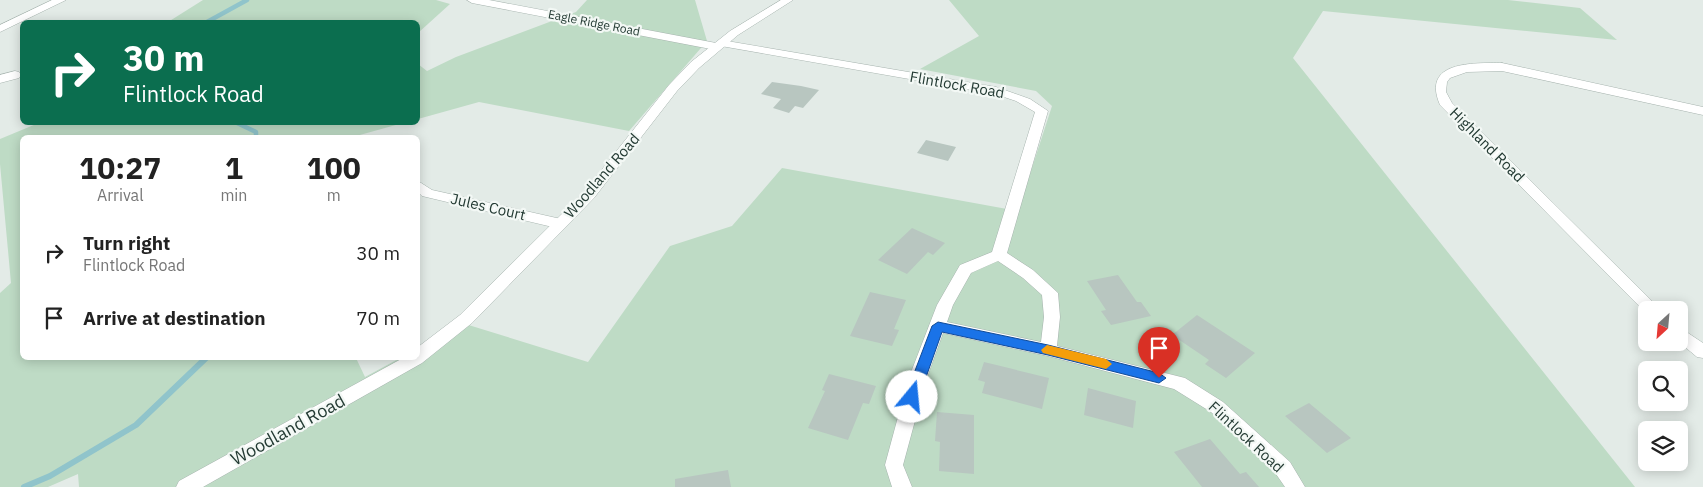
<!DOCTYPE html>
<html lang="en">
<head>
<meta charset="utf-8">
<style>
  :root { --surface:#fff; --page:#f2f2f2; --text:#222; --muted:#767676 }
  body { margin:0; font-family:"IBM Plex Sans",sans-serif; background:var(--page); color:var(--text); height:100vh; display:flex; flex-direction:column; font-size:19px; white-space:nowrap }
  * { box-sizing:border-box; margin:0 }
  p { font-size:16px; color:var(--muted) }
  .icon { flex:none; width:28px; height:28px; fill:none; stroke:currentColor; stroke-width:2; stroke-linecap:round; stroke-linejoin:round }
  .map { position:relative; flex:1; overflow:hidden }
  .details { position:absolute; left:20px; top:135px; width:400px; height:225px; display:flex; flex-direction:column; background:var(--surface); border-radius:8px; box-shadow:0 2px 12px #0003 }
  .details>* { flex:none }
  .banner { position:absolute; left:20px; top:20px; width:400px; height:105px; border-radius:8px; box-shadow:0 2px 12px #0003; background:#0b6e4f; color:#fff; overflow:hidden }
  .needle { width:32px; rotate:206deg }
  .buttons { position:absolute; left:1638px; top:301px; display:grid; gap:10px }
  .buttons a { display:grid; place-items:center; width:50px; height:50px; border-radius:8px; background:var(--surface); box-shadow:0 2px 12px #0003; font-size:25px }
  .pin { position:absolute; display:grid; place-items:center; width:42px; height:42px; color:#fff; margin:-51px -21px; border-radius:50% 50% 50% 0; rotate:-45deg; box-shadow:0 0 5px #0007 }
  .pin .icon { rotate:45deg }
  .me { position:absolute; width:55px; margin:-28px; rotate:17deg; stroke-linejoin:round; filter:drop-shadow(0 0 4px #0008) }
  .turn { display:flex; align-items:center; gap:18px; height:105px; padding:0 20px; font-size:22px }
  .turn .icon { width:65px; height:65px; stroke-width:2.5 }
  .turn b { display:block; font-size:35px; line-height:42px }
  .eta { display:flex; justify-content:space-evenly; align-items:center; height:85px; text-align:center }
  .eta b { font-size:30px; font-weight:700; line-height:35px }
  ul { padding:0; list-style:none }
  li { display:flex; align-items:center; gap:15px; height:65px; padding:0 20px }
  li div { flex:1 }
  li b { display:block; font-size:19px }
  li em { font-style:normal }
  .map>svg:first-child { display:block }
  .green { fill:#bedbc5 }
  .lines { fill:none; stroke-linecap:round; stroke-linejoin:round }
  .stream-far1 { stroke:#90c4cb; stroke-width:4.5 }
  .stream { stroke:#90c4cb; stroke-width:6 }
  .building { fill:#b8c6c0 }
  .minor-casing { stroke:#a6b3ae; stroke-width:1 }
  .tertiary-casing { stroke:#a6b3ae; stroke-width:1 }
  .minor { fill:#fff; fill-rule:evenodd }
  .tertiary { fill:#fff; fill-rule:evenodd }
  .route { fill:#1a73e8; stroke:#114b97 }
  .slow { fill:#f59e0b }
  .labels { text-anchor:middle; stroke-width:4.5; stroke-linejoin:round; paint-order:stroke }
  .far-street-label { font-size:12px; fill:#243b34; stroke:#f3f8f5 }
  .street-label { font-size:15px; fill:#243b34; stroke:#f3f8f5 }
  .near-street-label { font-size:18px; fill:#243b34; stroke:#f3f8f5 }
</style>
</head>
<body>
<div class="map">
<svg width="1703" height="487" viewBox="0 0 1703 487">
  <rect width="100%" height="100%" fill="#e3ebe7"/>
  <!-- green -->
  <path class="green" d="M203,0H436L450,4L418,33V22H168Z
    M587,0H695L707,41L629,131L479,102L418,119V64L427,71L456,57L576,12Z
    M949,0H1508L1580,8L1617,40L1323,11L1293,58L1635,487H79L78,474L48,487H0V293L11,283L0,164V139L41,122L403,123L349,138H22V358H356L365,377L400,358H418V348L462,323L588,362L670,246L732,226L782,168L1018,211L1052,106L1036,91L920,69L979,36Z"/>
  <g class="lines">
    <!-- stream-far1 -->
    <path class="stream-far1" d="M207,22L247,0
      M235,122L256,132V138"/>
    <!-- stream -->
    <path class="stream" d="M24,487L50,476L136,425L206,358"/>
  </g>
  <!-- building -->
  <path class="building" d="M772,82L801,86L819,90L803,108L795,106L789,113L773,108L781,99L761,94Z
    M926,140L956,147L948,161L917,153Z
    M912,228L945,243L933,255L928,252L907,274L878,260Z
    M1118,275L1137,302H1141L1151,316L1111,325L1101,311L1106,310L1087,281Z
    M870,292L906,300L894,329L899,330L892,346L850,336Z
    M1197,315L1255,353L1226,378L1205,364L1209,360L1172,335Z
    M984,362L1049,378L1042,409L982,393L985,382L978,380Z
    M829,374L876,386L869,404L863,403L848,440L808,428L825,391L822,390Z
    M1088,388L1136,401L1133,428L1084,415Z
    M1309,403L1351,438L1327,453L1285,416Z
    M937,412L974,415V474L939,471L940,442L935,441Z
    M1210,439L1240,474L1246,472L1259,487H1202L1174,452Z
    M728,470L731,487H675V479Z"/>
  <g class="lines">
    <!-- minor casing -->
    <g class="minor-casing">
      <path id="minor" d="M52,0H66L0,32V25Z
        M467,0H489L716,43L721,40L996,87L1030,99L1048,111L1007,253L1033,270L1058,293L1060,317L1057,346L1185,378L1223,402L1290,462L1305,487H1285L1276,474L1211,412L1174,389L1048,356L943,333L926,380L903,465L912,487H892L885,465L908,380L937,305L960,265L992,252L1035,112L1016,101L995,94L721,46L716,50L472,3ZM998,261L1023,278L1042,295L1044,317L1041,342L947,322L953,305L971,273Z
        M1502,63L1703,107V115L1502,71L1467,72L1450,78L1447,82L1446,92L1452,103L1661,310H1646V313L1440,105C1421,61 1472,63 1502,63Z
        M15,71L19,72L21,75L19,78L0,83V75Z
        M418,181L432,190L561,219L568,224L561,229L422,196L418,192Z
        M1679,327L1703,343V358L1697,357L1679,342Z"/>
    </g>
    <!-- tertiary casing -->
    <g class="tertiary-casing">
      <path id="tertiary" d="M781,0H793L738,35L699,68L677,91L594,198L472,323L422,363L203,487H176L179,481L403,358H418V347L460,315L584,192L669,85L691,62L730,31Z"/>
    </g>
    <!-- minor -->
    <use href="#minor" class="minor"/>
    <!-- tertiary -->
    <use href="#tertiary" class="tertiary"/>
  </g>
  <!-- route -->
  <path class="route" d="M938,322L1048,345L1159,373L1166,378L1159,383L1048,355L942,332L919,397L917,401H907L905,397L932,326Z"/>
  <!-- slow -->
  <path class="slow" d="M1047,345L1106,359L1112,364L1106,369L1043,353L1041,350Z"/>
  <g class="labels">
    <!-- far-street labels -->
    <g class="far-street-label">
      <text transform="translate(594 23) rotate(11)" y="4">Eagle Ridge Road</text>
    </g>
    <!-- street labels -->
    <g class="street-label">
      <text transform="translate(957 85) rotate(10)" y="5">Flintlock Road</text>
      <text transform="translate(1487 145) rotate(45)" y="5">Highland Road</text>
      <text transform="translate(602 176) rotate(-49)" y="5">Woodland Road</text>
      <text transform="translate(488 207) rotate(13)" y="5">Jules Court</text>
      <text transform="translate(1246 437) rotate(43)" y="5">Flintlock Road</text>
    </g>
    <!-- near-street labels -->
    <g class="near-street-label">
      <text transform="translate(288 430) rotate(-29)" y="6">Woodland Road</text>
    </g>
  </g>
</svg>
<div class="buttons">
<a><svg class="needle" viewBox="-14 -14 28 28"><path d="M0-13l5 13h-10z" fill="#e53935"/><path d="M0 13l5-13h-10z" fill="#767676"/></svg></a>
<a><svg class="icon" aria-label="search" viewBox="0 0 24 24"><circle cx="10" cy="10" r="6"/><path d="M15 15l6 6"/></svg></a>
<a><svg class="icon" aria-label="layers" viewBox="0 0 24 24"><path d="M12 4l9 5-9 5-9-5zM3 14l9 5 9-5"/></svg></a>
</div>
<div class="pin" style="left:1159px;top:378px;background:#d93025"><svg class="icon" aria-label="arrive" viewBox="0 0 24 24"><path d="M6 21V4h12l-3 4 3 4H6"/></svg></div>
<svg class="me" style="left:912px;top:397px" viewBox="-20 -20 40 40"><circle r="19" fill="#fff"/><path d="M0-13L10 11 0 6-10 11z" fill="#1a73e8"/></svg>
<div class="banner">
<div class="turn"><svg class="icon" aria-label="right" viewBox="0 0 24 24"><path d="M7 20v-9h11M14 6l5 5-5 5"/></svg><div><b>30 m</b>Flintlock Road</div></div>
</div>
<section class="details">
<div class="eta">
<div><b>10:27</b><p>Arrival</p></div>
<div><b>1</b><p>min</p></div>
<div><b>100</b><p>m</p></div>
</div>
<ul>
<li><svg class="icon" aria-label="right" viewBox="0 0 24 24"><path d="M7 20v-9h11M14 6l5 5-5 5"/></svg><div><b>Turn right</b><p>Flintlock Road</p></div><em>30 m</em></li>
<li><svg class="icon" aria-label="arrive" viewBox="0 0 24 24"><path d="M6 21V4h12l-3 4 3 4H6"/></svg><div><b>Arrive at destination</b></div><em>70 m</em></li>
</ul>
</section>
</div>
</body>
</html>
